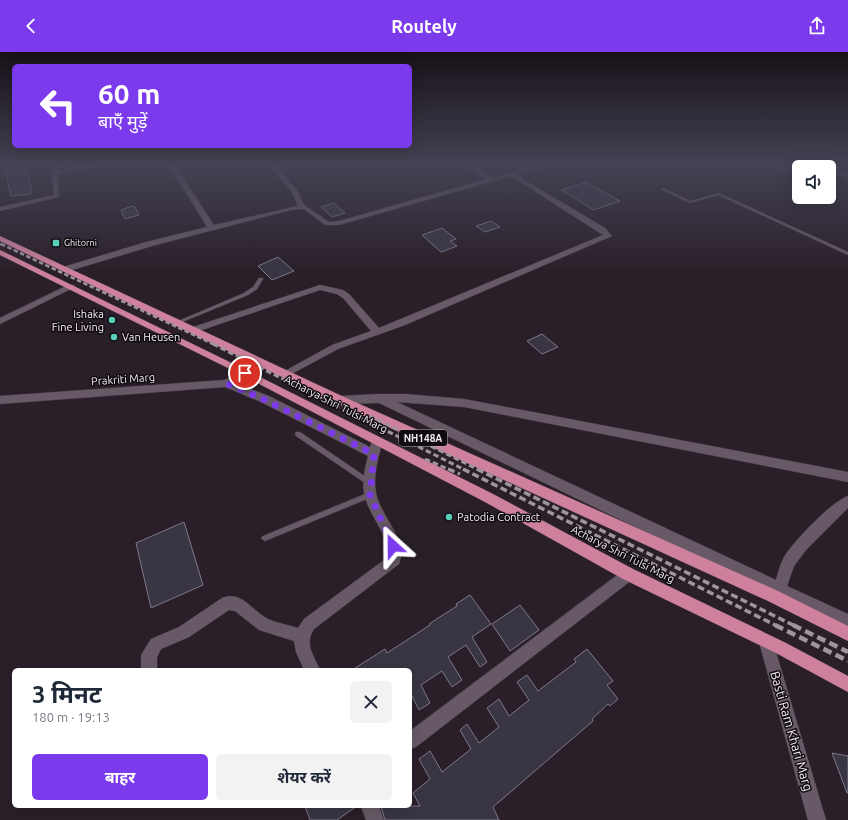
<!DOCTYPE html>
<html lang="hi">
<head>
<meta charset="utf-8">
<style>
  :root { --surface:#fff; --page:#f2f2f3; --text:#1f2937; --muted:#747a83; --accent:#7c3aed }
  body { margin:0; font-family:Ubuntu,"Noto Sans Devanagari",sans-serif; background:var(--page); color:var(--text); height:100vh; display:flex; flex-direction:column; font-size:15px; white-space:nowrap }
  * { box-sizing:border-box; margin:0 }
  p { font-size:13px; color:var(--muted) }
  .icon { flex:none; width:22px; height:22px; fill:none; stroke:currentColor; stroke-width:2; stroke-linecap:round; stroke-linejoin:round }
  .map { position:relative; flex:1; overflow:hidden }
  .sheet { position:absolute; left:12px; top:616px; width:400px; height:140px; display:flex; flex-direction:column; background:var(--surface); border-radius:6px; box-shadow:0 4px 16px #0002 }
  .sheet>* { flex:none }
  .guide { position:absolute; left:12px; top:12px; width:400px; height:84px; border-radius:6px; box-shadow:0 4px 16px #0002; background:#7c3aed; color:#fff; overflow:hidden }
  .tools { position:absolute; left:792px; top:108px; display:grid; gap:8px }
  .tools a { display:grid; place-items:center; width:44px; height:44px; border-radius:6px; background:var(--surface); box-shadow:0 4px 16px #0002; font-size:20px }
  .pin { position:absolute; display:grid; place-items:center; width:34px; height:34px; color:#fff; margin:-17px; border:2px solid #fff; border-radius:50%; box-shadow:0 1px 4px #0007 }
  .me { position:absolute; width:44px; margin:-22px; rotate:336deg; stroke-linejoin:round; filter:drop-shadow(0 0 3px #0008) }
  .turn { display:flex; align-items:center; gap:14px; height:84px; padding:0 20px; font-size:18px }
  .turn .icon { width:52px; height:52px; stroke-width:2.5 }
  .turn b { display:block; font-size:28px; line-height:34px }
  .round { display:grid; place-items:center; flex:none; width:42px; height:42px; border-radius:6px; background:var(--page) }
  .overview { display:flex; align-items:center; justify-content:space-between; height:68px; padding:0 20px }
  h1 { font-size:24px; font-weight:700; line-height:30px }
  .action { display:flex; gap:8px; margin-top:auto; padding:8px 20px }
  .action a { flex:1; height:46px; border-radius:6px; background:var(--accent); color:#fff; font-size:16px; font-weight:700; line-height:46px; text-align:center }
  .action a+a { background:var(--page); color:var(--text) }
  header { display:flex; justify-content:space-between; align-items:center; height:52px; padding:0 20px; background:var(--accent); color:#fff; font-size:18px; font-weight:700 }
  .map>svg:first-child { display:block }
  .building { fill:#393543; stroke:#7e798a }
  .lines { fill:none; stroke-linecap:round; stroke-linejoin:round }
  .service-casing { stroke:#443a43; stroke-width:1 }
  .minor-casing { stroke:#443a43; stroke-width:1 }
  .trunk-casing { stroke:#443a43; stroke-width:1 }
  .service { fill:#675a66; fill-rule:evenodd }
  .minor { fill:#675a66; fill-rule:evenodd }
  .trunk { fill:#ce809c; fill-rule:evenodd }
  .rail-far4 { stroke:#9e959d; stroke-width:2; stroke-dasharray:3.5 2; stroke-linecap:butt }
  .rail-far3 { stroke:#9e959d; stroke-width:2.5; stroke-dasharray:4.5 2.5; stroke-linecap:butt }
  .rail-far2 { stroke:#9e959d; stroke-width:3; stroke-dasharray:5.5 3; stroke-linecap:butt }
  .rail-far1 { stroke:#9e959d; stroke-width:3.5; stroke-dasharray:7 3.5; stroke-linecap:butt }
  .rail { stroke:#9e959d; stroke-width:4.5; stroke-dasharray:9 4.5; stroke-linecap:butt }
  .route { stroke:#7c3aed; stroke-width:7; stroke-dasharray:0 12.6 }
  .poi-dot { fill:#5bcebb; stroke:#100b0f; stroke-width:1.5 }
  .labels { text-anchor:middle; stroke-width:3; stroke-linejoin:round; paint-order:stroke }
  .far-poi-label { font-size:9px; fill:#f3ebf2; stroke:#100b0f; text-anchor:start }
  .shield { fill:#100b0f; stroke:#afa8ae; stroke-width:1 }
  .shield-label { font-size:10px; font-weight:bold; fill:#f3ebf2 }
  .poi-label { font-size:11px; fill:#f3ebf2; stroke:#100b0f; text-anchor:start }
  .street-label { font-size:11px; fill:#f3ebf2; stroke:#100b0f }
  .near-street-label { font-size:13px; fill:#f3ebf2; stroke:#100b0f }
</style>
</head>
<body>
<header><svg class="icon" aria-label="back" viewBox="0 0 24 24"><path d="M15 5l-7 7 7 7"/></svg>Routely<svg class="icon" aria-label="share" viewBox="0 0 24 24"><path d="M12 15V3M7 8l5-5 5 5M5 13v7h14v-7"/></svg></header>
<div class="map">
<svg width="848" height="768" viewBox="0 0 848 768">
  <rect width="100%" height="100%" fill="#2a1f29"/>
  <!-- building -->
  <path class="building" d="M4,113H25L32,139L31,142L11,144Z
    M586,130L620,149L594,158L561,138Z
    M334,151L345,161L332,165L321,155Z
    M132,154L135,155L139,163L125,167L121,158Z
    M491,169L500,175L485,180L476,174Z
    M442,176L456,187L450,189L457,194L441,200L422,183Z
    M278,205L294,219L272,228L258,214Z
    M542,282L558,295L542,302L527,289Z
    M184,470L203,533L151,556L136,491Z
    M470,543L491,572L472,585L487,610L480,615L466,593L448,605L462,628L452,635L442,619L421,633L430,651L419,658L410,640V618H352L385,597L387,601L430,573L429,572L457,554L456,552Z
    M520,553L539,578L510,599L492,572Z
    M587,597L613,629L607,633L618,647L610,654L608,652L592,667L593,669L493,755L499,768H385L381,754H420L413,741L430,727L419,707L430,699L442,720L471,697L460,678L467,672L479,691L499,675L487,656L499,647L509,664L529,648L517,630L527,623L538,639L576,610L574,607Z
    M832,701L848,704V741H847Z
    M305,754H357L337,768H310Z"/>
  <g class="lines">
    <!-- service casing -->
    <g class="service-casing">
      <path id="service" d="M514,113H519L530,118L527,119Z
        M662,136H664L690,149L719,141L848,200V203L718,143L690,151L662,138Z
        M259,226H263V227L257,237L248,243L180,271L178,272L176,270L244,241L253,235Z
        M296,380H300L372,429L373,431L372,433L370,434L368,433L296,384L295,382Z
        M370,440L372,441L373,443L372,445L265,489L263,488L261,486L263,484Z"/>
    </g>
    <!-- minor casing -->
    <g class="minor-casing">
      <path id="minor" d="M57,113H63L60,118L88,113H99L58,122L59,145L0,159V155L54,143L52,123Z
        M169,113H175L214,173L298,154L292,140L269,113H275L297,138L304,153L329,170L339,169L486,127L465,113H472L492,126L538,113H547L516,123L605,176L612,184L405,273L338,297L286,325L281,322L283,320L332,293L371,279L343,246L337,242L320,238L196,280H190L188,278L190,276L320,233L343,238L349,242L379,276L603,183L511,124L339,173H325L304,157L291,158L152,194L69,219H63V215L146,190L207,175Z
        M827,115L848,121V125L829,118V115Z
        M68,233H74L75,235L0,272V266Z
        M245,318L248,319L250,321L235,331L269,344L370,395L373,386H381L383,389C378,405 373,424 376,441C380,464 409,488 399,512L314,577C304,592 314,604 320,618H304L296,600L294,589L259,578L235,559L229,558L189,585L161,597L157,605V618H141V603L151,587L179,575L222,546C242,538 252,559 268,567C277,571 289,573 298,576L304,567L388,505C389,482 368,463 364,441C362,429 365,416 368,404L261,350L225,335L0,352V344L224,328Z
        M379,342H405L464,347L848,420V430L464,355L397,350L776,528C778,521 780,512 784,505C794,489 831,450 848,444V456L806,498L794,514L787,534L848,562V577L781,545L776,548L771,546L770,540L379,351L340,352L335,348L340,344Z
        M628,515L633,517L635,522L633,527L416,695L410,697V679Z
        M766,583L771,585L773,590L826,768H808L759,590L761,585Z
        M361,754H379L384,768H366Z"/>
    </g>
    <!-- trunk casing -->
    <g class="trunk-casing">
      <path id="trunk" d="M0,184L344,345L778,539L848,574V589L768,549L336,351L0,189Z
        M0,198L248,319L493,442L633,517L786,591L848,624V640L776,601L623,527L485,450L242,323L0,203Z"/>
    </g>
    <!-- service -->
    <use href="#service" class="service"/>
    <!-- minor -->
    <use href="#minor" class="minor"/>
    <!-- trunk -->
    <use href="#trunk" class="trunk"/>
    <!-- rail-far4 -->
    <path class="rail-far4" d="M0,192L3,193"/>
    <!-- rail-far3 -->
    <path class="rail-far3" d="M1,192L215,293"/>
    <!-- rail-far2 -->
    <path class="rail-far2" d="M213,292L465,418
      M370,364L479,418
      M425,407L450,418"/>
    <!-- rail-far1 -->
    <path class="rail-far1" d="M448,417L460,422
      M463,417L777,574
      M477,417L795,574"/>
    <!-- rail -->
    <path class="rail" d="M775,573L848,609
      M793,573L848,600"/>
  </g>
  <!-- sky -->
  <linearGradient id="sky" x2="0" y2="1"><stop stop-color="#171117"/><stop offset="0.51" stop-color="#444254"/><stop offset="1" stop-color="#444254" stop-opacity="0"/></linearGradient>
  <rect width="848" height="220" fill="url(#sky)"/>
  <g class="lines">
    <!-- route -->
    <path class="route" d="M245,321L226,331L265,348L374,402L370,443L393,494"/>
  </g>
  <!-- markers -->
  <g class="poi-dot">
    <rect x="52" y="187" width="8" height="8" rx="2"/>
    <circle cx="112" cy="268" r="4"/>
    <circle cx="114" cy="285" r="4"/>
    <circle cx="449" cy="465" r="4"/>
  </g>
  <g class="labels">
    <!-- far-poi labels -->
    <g class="far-poi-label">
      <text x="64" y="194">Ghitorni</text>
    </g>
    <!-- shield labels -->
    <rect class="shield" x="399" y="378" width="48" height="16" rx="3"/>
    <g class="shield-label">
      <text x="423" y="390">NH148A</text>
    </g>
    <!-- poi labels -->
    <g class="poi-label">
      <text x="104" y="266" text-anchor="end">Ishaka<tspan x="104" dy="13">Fine Living</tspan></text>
      <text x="122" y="289">Van Heusen</text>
      <text x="457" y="469">Patodia Contract</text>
    </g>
    <!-- street labels -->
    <g class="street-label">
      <text transform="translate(123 327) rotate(-4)" y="4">Prakriti Marg</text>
      <text transform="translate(336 352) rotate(27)" y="4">Acharya Shri Tulsi Marg</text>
      <text transform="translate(623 502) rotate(27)" y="4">Acharya Shri Tulsi Marg</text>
    </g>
    <!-- near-street labels -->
    <g class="near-street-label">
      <text transform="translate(792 679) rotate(74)" y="5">Basti Ram Khari Marg</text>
    </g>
  </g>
</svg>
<div class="tools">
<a><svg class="icon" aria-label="sound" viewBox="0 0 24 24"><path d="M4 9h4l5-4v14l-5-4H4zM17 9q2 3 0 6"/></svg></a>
</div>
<div class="pin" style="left:245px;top:321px;background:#d93025"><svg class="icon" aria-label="arrive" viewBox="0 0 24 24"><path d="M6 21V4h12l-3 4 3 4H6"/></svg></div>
<svg class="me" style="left:393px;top:494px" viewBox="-20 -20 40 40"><path d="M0-17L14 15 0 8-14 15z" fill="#7c3aed" stroke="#fff" stroke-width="4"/></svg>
<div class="guide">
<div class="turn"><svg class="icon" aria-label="left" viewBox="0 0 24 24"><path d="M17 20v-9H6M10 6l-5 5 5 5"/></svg><div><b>60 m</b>बाएँ मुड़ें</div></div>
</div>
<section class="sheet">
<div class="overview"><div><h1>3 मिनट</h1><p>180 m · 19:13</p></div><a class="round"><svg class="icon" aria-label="close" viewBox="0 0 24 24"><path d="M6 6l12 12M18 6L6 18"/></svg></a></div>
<div class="action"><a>बाहर</a><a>शेयर करें</a></div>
</section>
</div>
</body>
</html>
